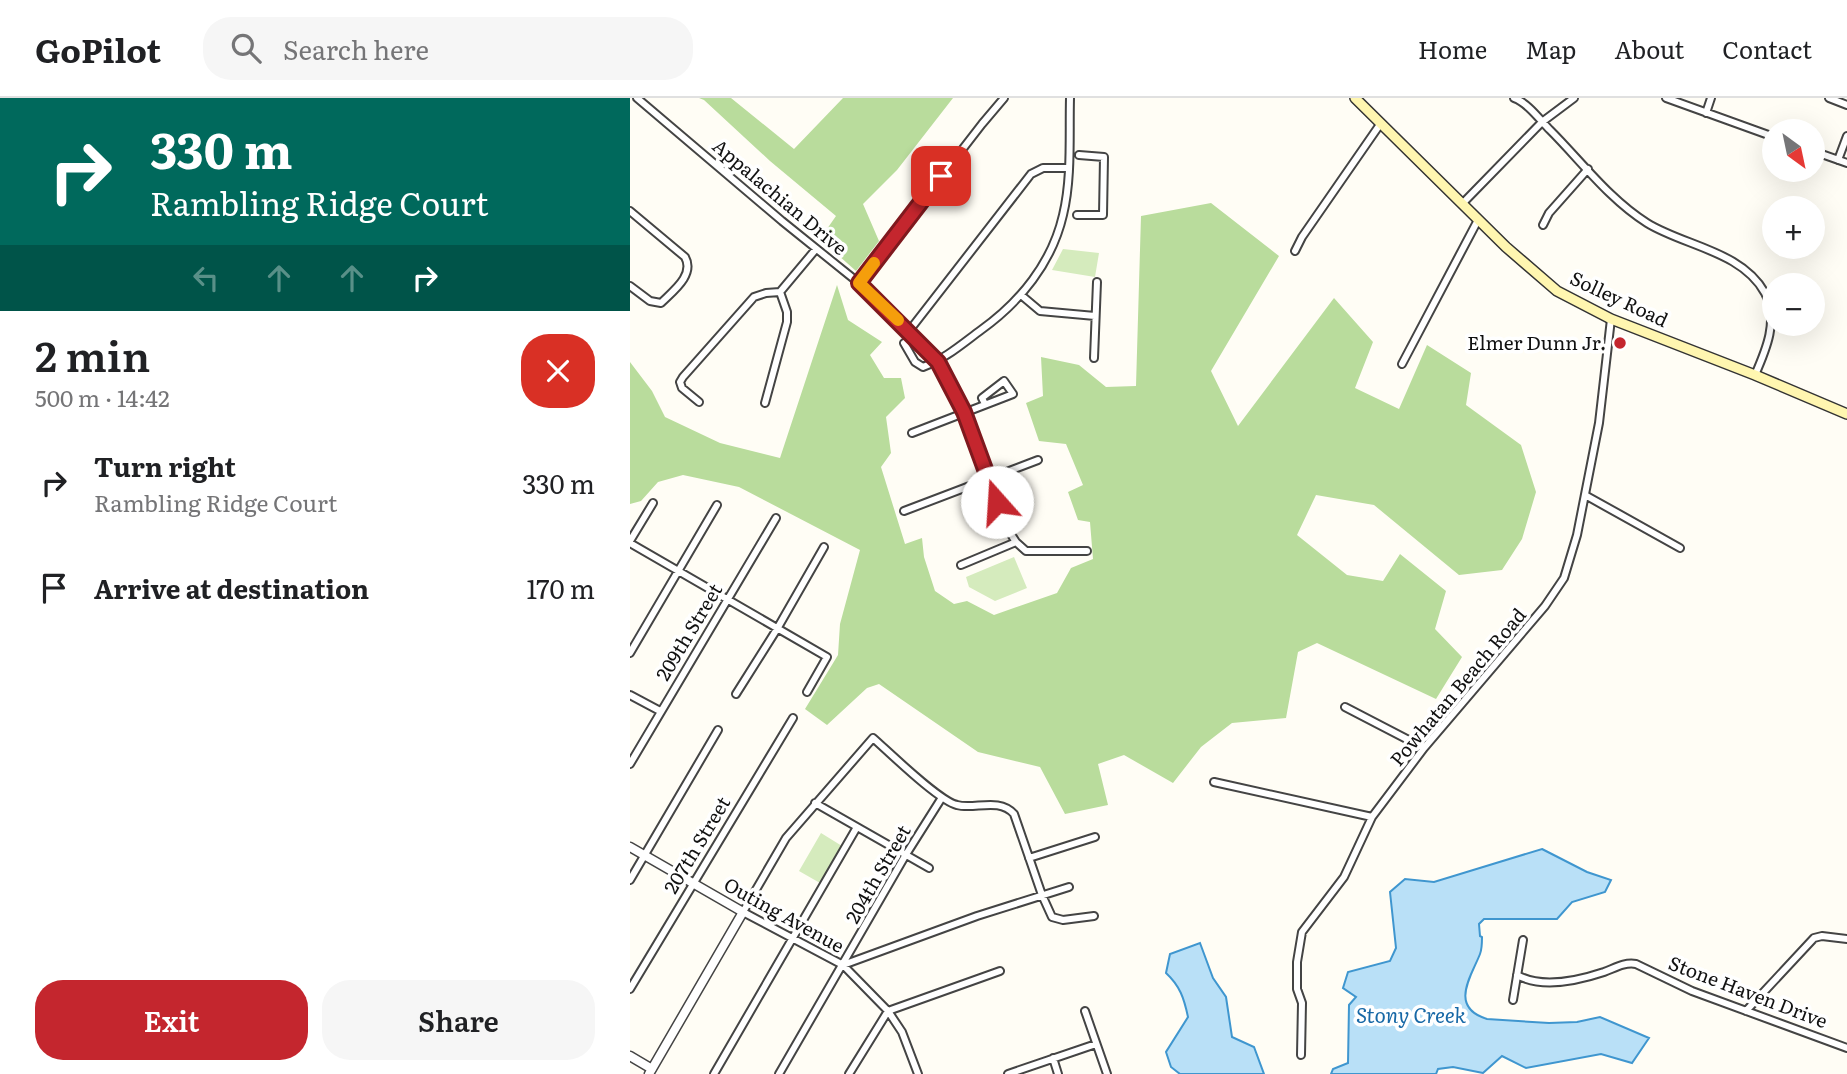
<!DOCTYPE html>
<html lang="en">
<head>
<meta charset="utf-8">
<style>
  :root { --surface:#fff; --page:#f6f6f6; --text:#202124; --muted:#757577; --line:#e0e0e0; --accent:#c4262e }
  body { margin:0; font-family:Literata,serif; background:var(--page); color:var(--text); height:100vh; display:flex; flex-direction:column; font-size:26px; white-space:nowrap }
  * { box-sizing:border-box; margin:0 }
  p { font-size:23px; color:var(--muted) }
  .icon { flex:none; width:38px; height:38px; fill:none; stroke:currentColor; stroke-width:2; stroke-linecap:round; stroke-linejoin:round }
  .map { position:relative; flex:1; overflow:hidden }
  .details { display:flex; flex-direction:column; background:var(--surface); width:630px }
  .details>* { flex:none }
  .top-card { background:#00695c; color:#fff; overflow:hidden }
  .needle { width:46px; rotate:147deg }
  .buttons { position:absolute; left:1132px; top:21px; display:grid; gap:14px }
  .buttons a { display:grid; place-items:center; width:63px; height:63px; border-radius:50%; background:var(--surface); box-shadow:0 7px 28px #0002; font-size:35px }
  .pin { position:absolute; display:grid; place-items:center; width:60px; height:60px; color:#fff; margin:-30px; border-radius:14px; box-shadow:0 4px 10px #0006 }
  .me { position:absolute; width:77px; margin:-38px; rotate:341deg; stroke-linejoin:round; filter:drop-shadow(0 0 5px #0008) }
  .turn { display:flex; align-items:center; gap:24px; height:147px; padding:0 35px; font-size:32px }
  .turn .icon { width:91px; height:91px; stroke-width:2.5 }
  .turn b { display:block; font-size:49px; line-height:60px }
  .lanes { display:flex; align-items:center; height:66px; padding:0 35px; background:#0003; justify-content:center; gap:35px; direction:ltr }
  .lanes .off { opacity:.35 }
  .round { display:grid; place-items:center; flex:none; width:74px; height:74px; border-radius:28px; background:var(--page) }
  .overview { display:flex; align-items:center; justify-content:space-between; height:119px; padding:0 35px }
  h1 { font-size:42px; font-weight:600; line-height:52px }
  .button { display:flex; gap:14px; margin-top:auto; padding:14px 35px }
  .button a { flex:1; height:80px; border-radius:28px; background:var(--accent); color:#fff; font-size:28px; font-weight:600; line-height:80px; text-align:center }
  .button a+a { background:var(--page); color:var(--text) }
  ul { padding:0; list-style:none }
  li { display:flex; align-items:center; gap:21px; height:105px; padding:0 35px }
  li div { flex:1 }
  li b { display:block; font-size:26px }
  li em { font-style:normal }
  header { display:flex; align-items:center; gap:42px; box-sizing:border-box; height:98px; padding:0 35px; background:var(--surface); border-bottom:2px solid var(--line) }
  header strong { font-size:33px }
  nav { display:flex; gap:38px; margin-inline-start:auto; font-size:24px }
  .search { width:490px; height:63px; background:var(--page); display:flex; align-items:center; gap:18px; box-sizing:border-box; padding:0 24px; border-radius:28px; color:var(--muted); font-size:26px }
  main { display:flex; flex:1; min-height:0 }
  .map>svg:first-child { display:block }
  .green { fill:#d5ebbd }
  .forest { fill:#b9dc9c }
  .water { fill:#b9e0f7; stroke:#3f96cf; stroke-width:2 }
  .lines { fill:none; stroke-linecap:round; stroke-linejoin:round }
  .minor-casing { stroke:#444; stroke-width:10 }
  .tertiary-casing { stroke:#444; stroke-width:11 }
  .secondary-casing { stroke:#333; stroke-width:12 }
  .minor { stroke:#fff; stroke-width:6 }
  .tertiary { stroke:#fff; stroke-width:8 }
  .secondary { stroke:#fff6b0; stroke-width:9 }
  .route-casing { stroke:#7f191e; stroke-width:18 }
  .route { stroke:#c4262e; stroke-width:12 }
  .slow { stroke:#f59e0b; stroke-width:12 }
  .poi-dot { fill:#c4262e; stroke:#fff; stroke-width:2.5 }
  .labels { text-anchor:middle; stroke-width:7; stroke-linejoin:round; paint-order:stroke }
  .street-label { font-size:19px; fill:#111; stroke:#fff }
  .poi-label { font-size:19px; fill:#111; stroke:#fff; text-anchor:end }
  .water-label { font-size:21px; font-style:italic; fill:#1768a6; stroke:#fff }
</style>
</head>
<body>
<header>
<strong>GoPilot</strong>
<div class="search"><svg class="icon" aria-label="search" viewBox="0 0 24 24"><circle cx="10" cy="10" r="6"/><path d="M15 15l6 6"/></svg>Search here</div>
<nav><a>Home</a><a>Map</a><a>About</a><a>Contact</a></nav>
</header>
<main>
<section class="details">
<div class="top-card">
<div class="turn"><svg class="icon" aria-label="right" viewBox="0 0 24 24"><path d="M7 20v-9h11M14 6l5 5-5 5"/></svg><div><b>330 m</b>Rambling Ridge Court</div></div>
<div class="lanes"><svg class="icon off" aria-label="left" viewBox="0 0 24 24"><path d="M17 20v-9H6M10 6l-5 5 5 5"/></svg><svg class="icon off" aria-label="ahead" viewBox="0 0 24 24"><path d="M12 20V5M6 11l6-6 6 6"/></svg><svg class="icon off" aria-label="ahead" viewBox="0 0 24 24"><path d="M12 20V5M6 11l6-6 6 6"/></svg><svg class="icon" aria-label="right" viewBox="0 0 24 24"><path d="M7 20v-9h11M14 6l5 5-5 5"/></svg></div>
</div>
<div class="overview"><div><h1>2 min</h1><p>500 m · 14:42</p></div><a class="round" style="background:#d93025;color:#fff"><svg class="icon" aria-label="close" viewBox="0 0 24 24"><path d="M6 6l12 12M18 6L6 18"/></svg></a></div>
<ul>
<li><svg class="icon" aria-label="right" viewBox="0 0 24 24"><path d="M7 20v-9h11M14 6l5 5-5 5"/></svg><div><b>Turn right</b><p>Rambling Ridge Court</p></div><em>330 m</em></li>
<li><svg class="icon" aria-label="arrive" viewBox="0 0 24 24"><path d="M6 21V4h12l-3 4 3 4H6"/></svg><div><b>Arrive at destination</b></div><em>170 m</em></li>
</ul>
<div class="button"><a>Exit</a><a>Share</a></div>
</section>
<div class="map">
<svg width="1217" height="976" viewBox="0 0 1217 976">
  <rect width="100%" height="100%" fill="#fffdf5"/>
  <!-- green -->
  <path class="green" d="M433,151L469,155L465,179L422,172Z
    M384,459L397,490L365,503L339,489L336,479Z
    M191,735L212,748L190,785L169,773Z"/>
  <!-- forest -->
  <path class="forest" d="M69,0H101L164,51L213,0H323L267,72L233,106L249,143L226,173L190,141L206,118L140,63L74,2Z
    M581,105L649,158L581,273L608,328L704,200L743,244L725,290L769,311L797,247L841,275L836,307L891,347L906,394L892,441L872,472L829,477L744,407L686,397L667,437L717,477L753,483L770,456L816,493L805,531L832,559L806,601L687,545L668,554L656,620L602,625L571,649L543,685L494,657L468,666L478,707L435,716L410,669L348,654L249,586L237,590L197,627L175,611L208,557L210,526L230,452L109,389L53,377L28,384L11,403L0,406V264L22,293L35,319L90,345L150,360L207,187L218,222L252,244L240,257L254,280H271L275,300L256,319L261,355L251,369L275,446L292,440L294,459L305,493L324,506L337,503L364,517L427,495L441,470L463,461L460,424L448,422L438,394L453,387L436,346L409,343L396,305L413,298L411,259L449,267L476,289L506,288L511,118Z"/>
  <!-- water -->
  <path class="water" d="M912,751L957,774L981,782L975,794L942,804L927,821H854L849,826L850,838L852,839C852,844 852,851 850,856C842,877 818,909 857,921L919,925L947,924L970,919L1019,940L1002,965L971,956L896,970L872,958L853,975L823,969L808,971L806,976H701L703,971L718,965L719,907L726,899L713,890L718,874L760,863L766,850L760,794L775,781L804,784Z
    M570,845L583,880L596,899L602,939L624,949L634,976H550L541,969L536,954L558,919C554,900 550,888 536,875L540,856Z"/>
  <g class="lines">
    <!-- minor casing -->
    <g class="minor-casing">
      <path id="minor" d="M7,0L152,123L229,185L308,264L334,314L375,427L386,444L396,453H457
        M884,0C898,5 910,22 920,32C951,63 979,101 1017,125C1054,148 1112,153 1135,195C1149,222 1136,252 1125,277
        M1036,0L1144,39
        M1199,0L1217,7
        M1076,15L1081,0
        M1183,53L1217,65
        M1208,62L1217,38
        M832,106L912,24L944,0
        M0,113L55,159C65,177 43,193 31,205L20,203L0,188
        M447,117H473L474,59L449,57
        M913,127L919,115L958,71
        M665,153L672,139L751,25
        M229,185L352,26L374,0
        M391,197L410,213L465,218
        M279,233L401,76L413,70H438
        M274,245L285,264L293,269C315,261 332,246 351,232C390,204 422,165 433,117C442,80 439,38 440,0
        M464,260L467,184
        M772,266L848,122
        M69,304L52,290L50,284L53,279L124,199L136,195L150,194L186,151
        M135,305L157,224V214L150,194
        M282,335L383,296L374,283L352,300L355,306
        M955,397L1050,450
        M274,413L408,362
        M0,443L23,405
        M0,445L197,559L177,594
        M331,467L386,444
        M0,555L87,407
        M106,596L147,531L194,449
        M0,597L30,613
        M715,609L794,650
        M0,666L146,420
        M584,684L742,719
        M185,705L299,770
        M399,760L465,739
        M0,782L88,632
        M213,867L347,818L439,789
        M887,877C912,891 947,883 974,874C985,870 994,864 1006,866L1062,893L1217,950
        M0,891L163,620
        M883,902L893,842
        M455,913L477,976
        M1116,913L1184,840L1192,838L1217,841
        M671,957L672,905L667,891V864L672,834L714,779L742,719L794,650L915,508L934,480L947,437L969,325L981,221
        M423,960L428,976
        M84,976L227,729
        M149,976L275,758L311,701
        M219,976L258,913L370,873
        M288,976L272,934L258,913L213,867L113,814L156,740L243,640C260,655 309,703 327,707C344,712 369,699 384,716L412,797L422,819L433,822L464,818
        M378,976L466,946"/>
    </g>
    <!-- tertiary casing -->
    <g class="tertiary-casing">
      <path id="tertiary" d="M0,749L113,814L19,976
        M0,958L22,971"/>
    </g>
    <!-- secondary casing -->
    <g class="secondary-casing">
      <path id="secondary" d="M725,0L876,149L927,193L981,221L1125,277L1217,316"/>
    </g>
    <!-- minor -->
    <use href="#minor" class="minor"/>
    <!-- tertiary -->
    <use href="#tertiary" class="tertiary"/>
    <!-- secondary -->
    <use href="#secondary" class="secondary"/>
  </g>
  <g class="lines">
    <!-- route casing -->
    <g class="route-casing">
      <path id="route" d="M311,78L229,185L308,264L334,314L367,404"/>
    </g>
    <!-- route -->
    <use href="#route" class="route"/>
    <!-- slow -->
    <path class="slow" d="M244,165L229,185L268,222"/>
  </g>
  <!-- markers -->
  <circle class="poi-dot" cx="990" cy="245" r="7"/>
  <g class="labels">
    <!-- street labels -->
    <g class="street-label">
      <text transform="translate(150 99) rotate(40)" y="7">Appalachian Drive</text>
      <text transform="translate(989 201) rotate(25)" y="7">Solley Road</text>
      <text transform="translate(59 534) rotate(-59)" y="7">209th Street</text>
      <text transform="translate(828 589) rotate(-50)" y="7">Powhatan Beach Road</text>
      <text transform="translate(67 747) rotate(-59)" y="7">207th Street</text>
      <text transform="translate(248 776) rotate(-60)" y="7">204th Street</text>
      <text transform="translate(154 817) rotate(29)" y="7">Outing Avenue</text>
      <text transform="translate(1118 894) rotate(21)" y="7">Stone Haven Drive</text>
    </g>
    <!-- poi labels -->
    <g class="poi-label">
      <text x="976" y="252">Elmer Dunn Jr.</text>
    </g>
    <!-- water labels -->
    <g class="water-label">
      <text x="781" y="925">Stony Creek</text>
    </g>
  </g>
</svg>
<div class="buttons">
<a><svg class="needle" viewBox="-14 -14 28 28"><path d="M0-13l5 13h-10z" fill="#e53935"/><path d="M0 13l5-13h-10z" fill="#757577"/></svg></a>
<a>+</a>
<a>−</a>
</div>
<div class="pin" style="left:311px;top:78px;background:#d93025"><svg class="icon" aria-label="arrive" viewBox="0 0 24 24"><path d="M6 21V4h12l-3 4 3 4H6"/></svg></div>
<svg class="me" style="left:367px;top:404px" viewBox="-20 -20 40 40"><circle r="19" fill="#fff"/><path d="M0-13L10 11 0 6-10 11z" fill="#c4262e"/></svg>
</div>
</main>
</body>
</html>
